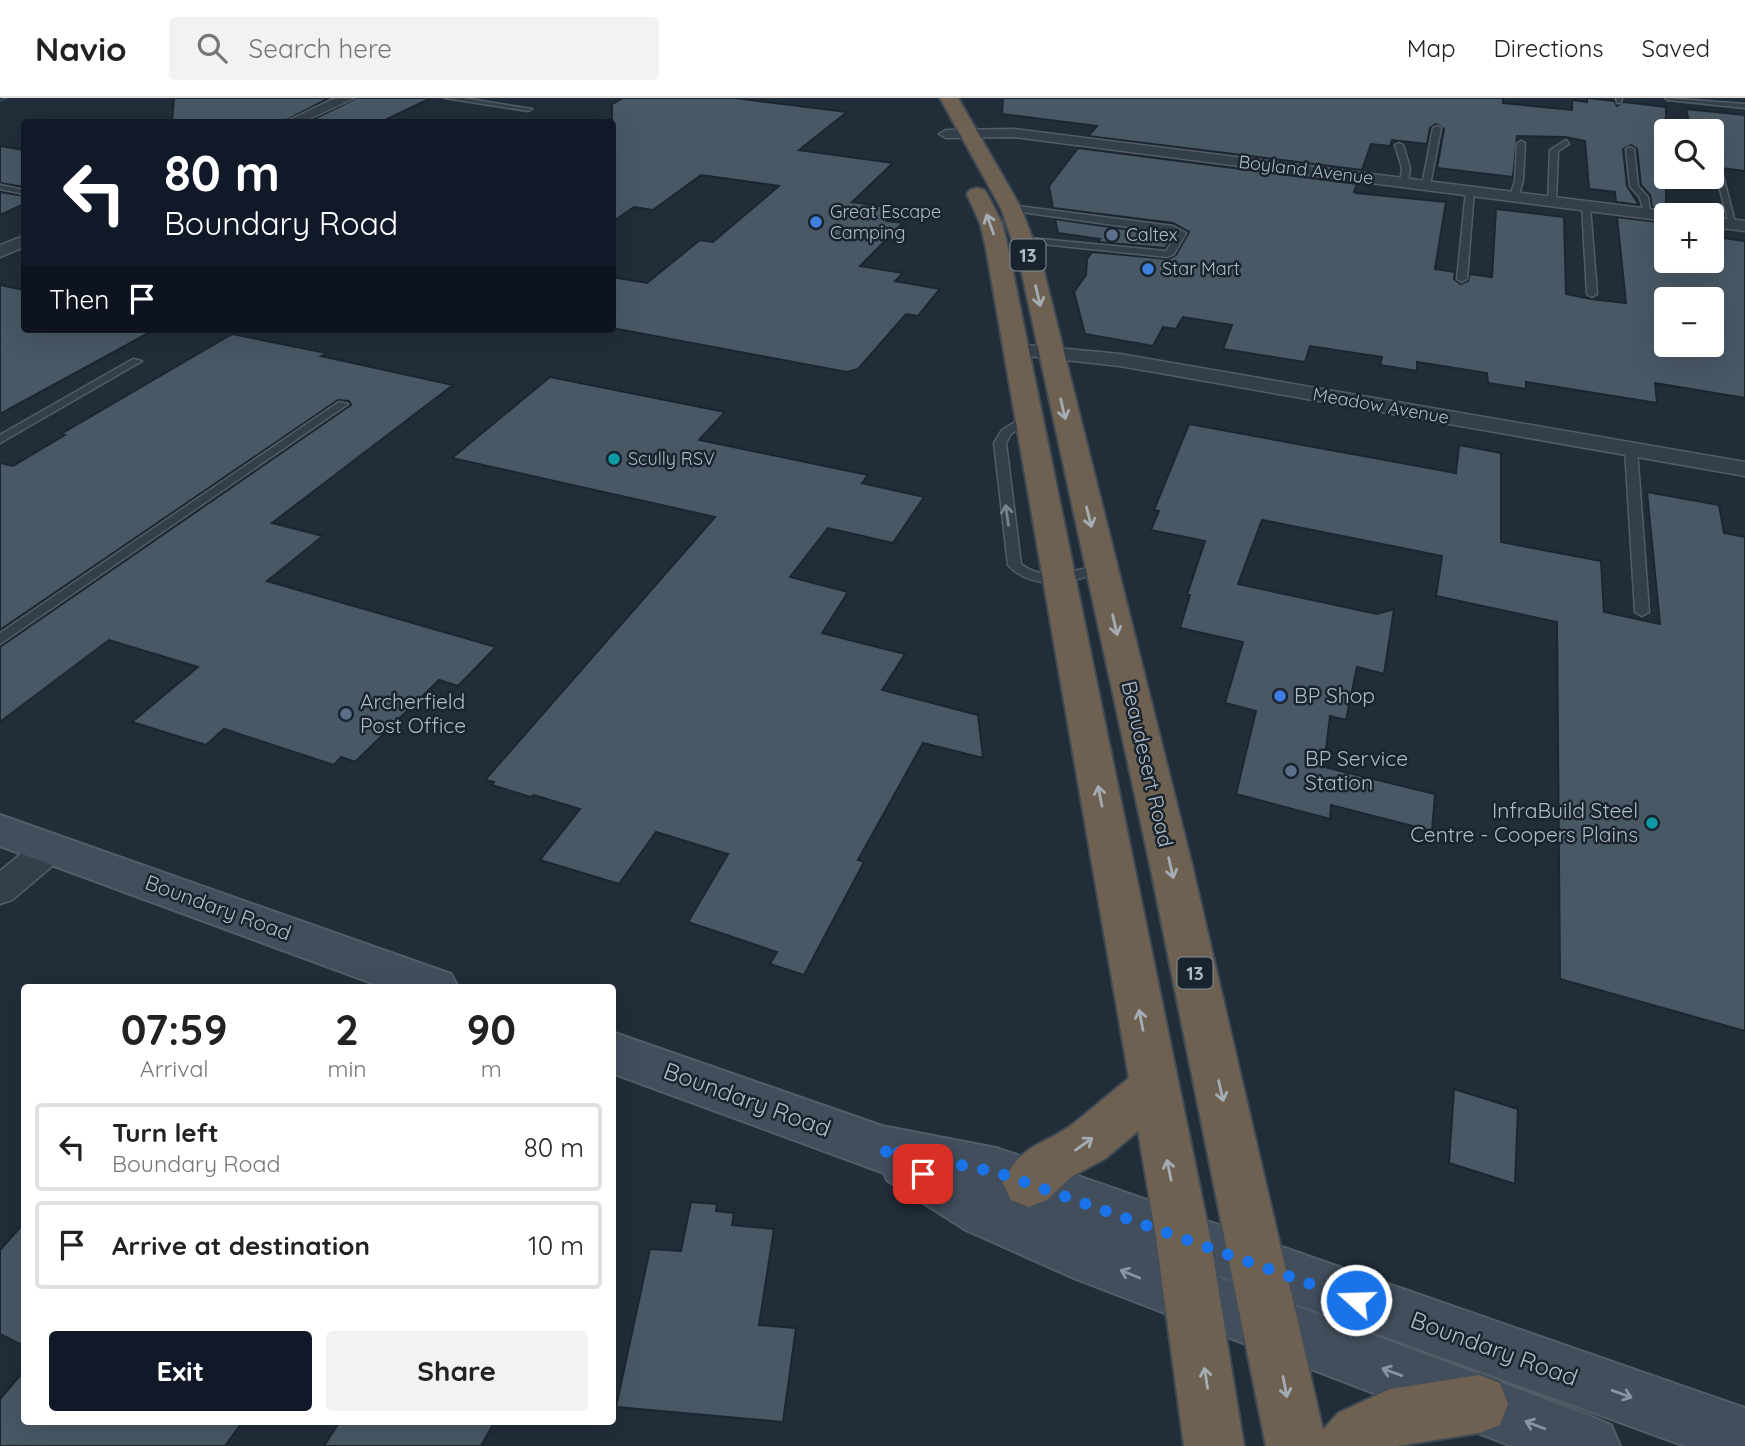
<!DOCTYPE html>
<html lang="en">
<head>
<meta charset="utf-8">
<style>
  :root { --surface:#fff; --page:#f2f2f2; --text:#222; --muted:#767676; --line:#e0e0e0; --accent:#111827 }
  body { margin:0; font-family:Quicksand,sans-serif; background:var(--page); color:var(--text); height:100vh; display:flex; flex-direction:column; font-size:26px; white-space:nowrap }
  * { box-sizing:border-box; margin:0 }
  p { font-size:23px; color:var(--muted) }
  .icon { flex:none; width:38px; height:38px; fill:none; stroke:currentColor; stroke-width:2; stroke-linecap:round; stroke-linejoin:round }
  .map { position:relative; flex:1; overflow:hidden }
  .drawer { position:absolute; left:21px; top:886px; width:595px; height:441px; display:flex; flex-direction:column; background:var(--surface); border-radius:7px; box-shadow:0 7px 28px #0002 }
  .drawer>* { flex:none }
  .guide { position:absolute; left:21px; top:21px; width:595px; height:214px; border-radius:7px; box-shadow:0 7px 28px #0002; background:#111827; color:#fff; overflow:hidden }
  .controls { position:absolute; left:1654px; top:21px; display:grid; gap:14px }
  .controls a { display:grid; place-items:center; width:70px; height:70px; border-radius:7px; background:var(--surface); box-shadow:0 7px 28px #0002; font-size:35px }
  .pin { position:absolute; display:grid; place-items:center; width:60px; height:60px; color:#fff; margin:-30px; border-radius:14px; box-shadow:0 4px 10px #0006 }
  .me { position:absolute; width:77px; margin:-38px; rotate:290deg; stroke-linejoin:round; filter:drop-shadow(0 0 5px #0008) }
  .turn { display:flex; align-items:center; gap:24px; height:147px; padding:0 28px; font-size:32px }
  .turn .icon { width:91px; height:91px; stroke-width:2.5 }
  .turn b { display:block; font-size:49px; line-height:60px }
  .then { display:flex; align-items:center; height:66px; padding:0 28px; background:#0003; gap:14px; font-size:26px }
  .eta { display:flex; justify-content:space-evenly; align-items:center; height:119px; text-align:center }
  .eta b { font-size:42px; font-weight:700; line-height:49px }
  .action { display:flex; gap:14px; margin-top:auto; padding:14px 28px }
  .action a { flex:1; height:80px; border-radius:7px; background:var(--accent); color:#fff; font-size:28px; font-weight:700; line-height:80px; text-align:center }
  .action a+a { background:var(--page); color:var(--text) }
  ul { padding:0; list-style:none }
  li { display:flex; align-items:center; gap:21px; height:88px; margin:0 14px 10px; padding:0 14px; border:4px solid var(--line); border-radius:7px }
  li div { flex:1 }
  li b { display:block; font-size:26px }
  li em { font-style:normal }
  header { display:flex; align-items:center; gap:42px; box-sizing:border-box; height:98px; padding:0 35px; background:var(--surface); border-bottom:2px solid var(--line) }
  header strong { font-size:33px }
  nav { display:flex; gap:38px; margin-inline-start:auto; font-size:24px }
  .search { width:490px; height:63px; background:var(--page); display:flex; align-items:center; gap:18px; box-sizing:border-box; padding:0 24px; border-radius:7px; color:var(--muted); font-size:26px }
  .map>svg:first-child { display:block }
  .lines { fill:none; stroke-linecap:round; stroke-linejoin:round }
  .stream { fill:#344b60; fill-rule:evenodd }
  .building { fill:#485865; stroke:#1c2630; stroke-width:2; fill-rule:evenodd }
  .lane-casing { stroke:#525d67; stroke-width:3 }
  .street-casing { stroke:#525d67; stroke-width:3 }
  .secondary-casing { stroke:#525d67; stroke-width:4 }
  .highway-casing { stroke:#3f4a54; stroke-width:4 }
  .lane { fill:#343f49; fill-rule:evenodd }
  .street { fill:#343f49; fill-rule:evenodd }
  .secondary { fill:#424e5c; fill-rule:evenodd }
  .highway { fill:#6f6151; fill-rule:evenodd }
  .oneway { stroke:#a5adb4 }
  .oneway2 { stroke:#78838e }
  .oneway3 { stroke:#8994a1 }
  .route { stroke:#1a73e8; stroke-width:12; stroke-dasharray:0 21.6 }
  .shop-dot { fill:#3f7fe0; stroke:#1a242e; stroke-width:2.5 }
  .service-dot { fill:#5c6f8a; stroke:#1a242e; stroke-width:2.5 }
  .culture-dot { fill:#0f9aa8; stroke:#1a242e; stroke-width:2.5 }
  .labels { text-anchor:middle; stroke-width:5; stroke-linejoin:round; paint-order:stroke }
  .far-street-label { font-size:18px; fill:#afbac6; stroke:#1a242e }
  .far-poi-label { font-size:18px; fill:#afbac6; stroke:#1a242e; text-anchor:start }
  .shield { fill:#1a242e; stroke:#828d98; stroke-width:2 }
  .shield-label { font-size:19px; font-weight:bold; fill:#afbac6 }
  .poi-label { font-size:21px; fill:#afbac6; stroke:#1a242e; text-anchor:start }
  .street-label { font-size:21px; fill:#afbac6; stroke:#1a242e }
  .near-street-label { font-size:24px; fill:#afbac6; stroke:#1a242e }
</style>
</head>
<body>
<header>
<strong>Navio</strong>
<div class="search"><svg class="icon" aria-label="search" viewBox="0 0 24 24"><circle cx="10" cy="10" r="6"/><path d="M15 15l6 6"/></svg>Search here</div>
<nav><a>Map</a><a>Directions</a><a>Saved</a></nav>
</header>
<div class="map">
<svg width="1745" height="1348" viewBox="0 0 1745 1348">
  <rect width="100%" height="100%" fill="#212d39"/>
  <g class="lines">
    <!-- stream -->
    <path class="stream" d="M4,0H9L0,4V2Z"/>
  </g>
  <!-- building -->
  <path class="building" d="M174,0H329L283,24H172Z
    M356,0H431L381,24H308Z
    M623,0H735L847,14L799,52L893,65L852,104L899,111L887,123L903,125L860,168L903,175L895,183L940,191L918,218L906,216L858,271L847,274L612,230V179L647,185L700,142L713,144L779,88L701,77L653,112L634,109L612,124V6Z
    M1003,0H1503V5L1572,12V2L1587,4V0L1614,3L1617,8L1624,4L1666,9V110L1652,109L1650,97L1641,87L1637,51L1631,47L1623,51L1627,88L1639,107L1616,104L1615,94L1589,91L1585,43L1566,39L1517,38L1513,79L1437,70L1444,31L1436,26L1430,30L1427,46L1392,42L1390,48L1371,46L1362,72L1088,38L1097,28L1002,16Z
    M1686,11L1745,17V73L1712,69V33H1691Z
    M0,48L24,52V89L0,85Z
    M1078,50L1357,86L1354,94L1356,95L1446,104L1435,171L1455,174L1454,181L1461,186L1468,183L1470,176L1492,179L1496,111L1564,119L1566,196L1591,201L1626,205L1617,119L1666,125V163H1721L1716,139L1745,143V300L1655,285L1657,305L1526,284V291L1488,285L1487,275L1417,264V273L1380,267L1382,259L1310,248L1305,264L1223,251L1232,227L1183,219L1176,231L1163,229L1153,248L1085,236L1074,194L1086,177L1087,161L1092,154L1168,161L1176,157L1189,134L1173,125L1053,110L1049,88ZM1666,201H1712V247H1666Z
    M0,94L24,98V106L0,117Z
    M1055,121L1173,138L1165,150L1098,144L1100,141L1058,135Z
    M0,187L24,192V231H156L0,316Z
    M232,236L326,255L321,258L453,287L272,425L323,438L267,483L496,549L458,588L439,582L355,664L341,659L334,667L224,631L206,647L132,624L198,569L109,542L0,624V549L351,307L349,303L338,302L0,532V365L13,368L65,337L61,336Z
    M550,279L725,314L699,342L868,377L862,385L924,399L893,445L828,430L790,479L848,494L822,535L905,556L882,592L978,617L983,660L923,645L858,762L864,764L804,877L770,866L777,854L688,824L728,756L656,734L619,786L540,762L580,711L534,697L531,699L492,687L494,684L485,682L715,419L452,360Z
    M1189,326L1456,375L1459,347L1501,355V444L1601,463L1604,514L1660,526L1647,394L1719,407L1724,435L1745,439V933L1560,881L1557,524L1436,498L1442,458L1262,422L1238,486L1377,516L1394,511L1384,576L1357,569L1346,622L1330,618L1324,669L1435,696L1432,733L1331,707L1330,721L1236,696L1256,613L1225,605L1243,544L1180,530L1190,497H1187L1205,443L1151,432L1159,413L1154,412Z
    M1454,991L1518,1011L1515,1086L1449,1065Z
    M691,1104L717,1106L716,1113L734,1115L732,1127L774,1131L759,1227L796,1230L783,1324L616,1309L650,1151L681,1153Z
    M24,1125V1248L0,1236V1152Z
    M24,1273V1323H243L225,1348H0V1301Z
    M340,1323H495L481,1348H324Z"/>
  <g class="lines">
    <!-- lane casing -->
    <g class="lane-casing">
      <path id="lane" d="M445,0H463L532,11L528,13Z
        M1616,0H1622L1621,5H1617Z
        M1665,0L1745,6V10L1668,2Z
        M1437,28L1441,30L1430,87L1426,89L1422,87L1433,30Z
        M1566,42L1569,46L1558,53L1556,103L1552,105L1548,103L1550,52Z
        M1521,43L1525,45L1523,83L1518,99L1514,101L1510,99L1515,83L1517,45Z
        M1399,45L1403,47L1410,70L1408,85L1404,87L1400,85L1402,70L1395,47Z
        M1630,49L1634,51L1638,88L1648,99L1651,118H1645L1640,100L1630,88L1626,51Z
        M1715,72L1722,74L1736,128L1729,126Z
        M0,87L24,92V96L0,91Z
        M1470,91L1474,93L1467,181L1462,184L1457,181L1466,93Z
        M1586,105L1590,108L1597,196L1592,199L1587,196L1582,108Z
        M1011,107L1173,128L1186,135L1174,156L1167,159L1023,144L1020,143V139L1166,153L1177,136L1008,112L1007,110Z
        M133,261L142,263L0,345V337Z
        M339,304L348,306L0,546V535Z
        M1028,316L1034,319L1032,321L1011,336L1006,345L1021,466C1044,485 1075,473 1101,466L1106,467V473C1075,483 1033,495 1008,467L994,345L1002,332Z
        M1631,348L1637,351L1649,514L1642,518L1635,514L1625,351Z"/>
    </g>
    <!-- street casing -->
    <g class="street-casing">
      <path id="street" d="M335,0H354L303,24H285Z
        M1014,31L1666,113L1674,117H1666V123L1014,39L946,40L939,36L946,32Z
        M1712,119L1745,123V133L1712,129Z
        M24,138V149L0,159V147Z
        M1016,246L1120,256L1745,364V378L1120,268L1009,256L1006,252L1009,248Z
        M51,737L63,741L68,750L63,759L12,802L0,806V773L39,741Z"/>
    </g>
    <!-- secondary casing -->
    <g class="secondary-casing">
      <path id="secondary" d="M0,717L451,876L458,889H383L0,748Z
        M612,934L882,1028L996,1050L1029,1061L1745,1310V1348H1685L1070,1124L1590,1318L1611,1327L1620,1348H1512L1076,1181L966,1132L887,1082L884,1075L612,975Z"/>
    </g>
    <!-- highway casing -->
    <g class="highway-casing">
      <path id="highway" d="M940,0H958L1021,110L1042,166L1192,767L1323,1332L1338,1315L1390,1291L1479,1277L1500,1285L1508,1306L1500,1327L1479,1335L1397,1348H1266L1150,767L1020,166L1001,110Z
        M977,90L984,92L987,96L1002,125L1008,150L1210,1139L1244,1348H1184L1156,1139L1138,1033L1106,1060L1071,1079L1047,1102L1029,1109L1011,1102L1003,1085C1021,1045 1043,1048 1073,1026C1092,1011 1110,995 1129,980L986,150L980,125L967,96L970,92Z"/>
    </g>
    <!-- lane -->
    <use href="#lane" class="lane"/>
    <!-- street -->
    <use href="#street" class="street"/>
    <!-- secondary -->
    <use href="#secondary" class="secondary"/>
    <!-- highway -->
    <use href="#highway" class="highway"/>
  </g>
  <!-- one-way arrows -->
  <defs><path id="oneway-shaft" d="M-6 0H5M1.5-3L5.5 0L1.5 3" fill="none" stroke-width="1.6" stroke-linecap="round" stroke-linejoin="round" transform="scale(1.75)"/></defs>
  <g class="oneway">
    <use href="#oneway-shaft" transform="translate(990 126) rotate(-110)"/>
    <use href="#oneway-shaft" transform="translate(1038 198) rotate(77)"/>
    <use href="#oneway-shaft" transform="translate(1063 311) rotate(77)"/>
    <use href="#oneway-shaft" transform="translate(1089 419) rotate(76)"/>
    <use href="#oneway-shaft" transform="translate(1115 527) rotate(77)"/>
    <use href="#oneway-shaft" transform="translate(1100 698) rotate(-101)"/>
    <use href="#oneway-shaft" transform="translate(1171 770) rotate(77)"/>
    <use href="#oneway-shaft" transform="translate(1141 922) rotate(-101)"/>
    <use href="#oneway-shaft" transform="translate(1221 993) rotate(77)"/>
    <use href="#oneway-shaft" transform="translate(1084 1046) rotate(-35)"/>
    <use href="#oneway-shaft" transform="translate(1169 1072) rotate(-102)"/>
    <use href="#oneway-shaft" transform="translate(1206 1280) rotate(-99)"/>
    <use href="#oneway-shaft" transform="translate(1285 1289) rotate(79)"/>
  </g>
  <use class="oneway2" href="#oneway-shaft" transform="translate(1007 417) rotate(-98)"/>
  <g class="oneway3">
    <use href="#oneway-shaft" transform="translate(1130 1176) rotate(-158)"/>
    <use href="#oneway-shaft" transform="translate(1392 1274) rotate(-160)"/>
    <use href="#oneway-shaft" transform="translate(1622 1296) rotate(20)"/>
    <use href="#oneway-shaft" transform="translate(1535 1327) rotate(-159)"/>
  </g>
  <g class="lines">
    <!-- route -->
    <path class="route" d="M923,1076L882,1051L996,1074L1356,1202"/>
  </g>
  <!-- markers -->
  <g class="shop-dot">
    <circle cx="816" cy="124" r="7"/>
    <circle cx="1148" cy="171" r="7"/>
    <circle cx="1280" cy="598" r="7"/>
  </g>
  <g class="service-dot">
    <circle cx="1112" cy="137" r="7"/>
    <circle cx="346" cy="616" r="7"/>
    <circle cx="1291" cy="673" r="7"/>
  </g>
  <g class="culture-dot">
    <circle cx="614" cy="361" r="7"/>
    <circle cx="1652" cy="725" r="7"/>
  </g>
  <g class="labels">
    <!-- far-street labels -->
    <g class="far-street-label">
      <text transform="translate(1306 72) rotate(7)" y="6">Boyland Avenue</text>
      <text transform="translate(1381 308) rotate(10)" y="6">Meadow Avenue</text>
    </g>
    <!-- far-poi labels -->
    <g class="far-poi-label">
      <text x="830" y="120">Great Escape<tspan x="830" dy="21">Camping</tspan></text>
      <text x="1126" y="143">Caltex</text>
      <text x="1162" y="177">Star Mart</text>
      <text x="628" y="367">Scully RSV</text>
    </g>
    <!-- shield labels -->
    <g class="shield">
      <rect x="1010.5" y="141.5" width="35" height="31" rx="5"/>
      <rect x="1177.5" y="859.5" width="35" height="31" rx="5"/>
    </g>
    <g class="shield-label">
      <text x="1028" y="164">13</text>
      <text x="1195" y="882">13</text>
    </g>
    <!-- poi labels -->
    <g class="poi-label">
      <text x="1294" y="605">BP Shop</text>
      <text x="360" y="611">Archerfield<tspan x="360" dy="24">Post Office</tspan></text>
      <text x="1305" y="668">BP Service<tspan x="1305" dy="24">Station</tspan></text>
      <text x="1638" y="720" text-anchor="end">InfraBuild Steel<tspan x="1638" dy="24">Centre - Coopers Plains</tspan></text>
    </g>
    <!-- street labels -->
    <g class="street-label">
      <text transform="translate(1147 666) rotate(77)" y="7">Beaudesert Road</text>
      <text transform="translate(218 810) rotate(20)" y="7">Boundary Road</text>
    </g>
    <!-- near-street labels -->
    <g class="near-street-label">
      <text transform="translate(747 1002) rotate(20)" y="8">Boundary Road</text>
      <text transform="translate(1494 1251) rotate(20)" y="8">Boundary Road</text>
    </g>
  </g>
</svg>
<div class="controls">
<a><svg class="icon" aria-label="search" viewBox="0 0 24 24"><circle cx="10" cy="10" r="6"/><path d="M15 15l6 6"/></svg></a>
<a>+</a>
<a>−</a>
</div>
<div class="pin" style="left:923px;top:1076px;background:#d93025"><svg class="icon" aria-label="arrive" viewBox="0 0 24 24"><path d="M6 21V4h12l-3 4 3 4H6"/></svg></div>
<svg class="me" style="left:1356px;top:1202px" viewBox="-20 -20 40 40"><circle r="17" fill="#1a73e8" stroke="#fff" stroke-width="3"/><path d="M0-11L8 9 0 5-8 9z" fill="#fff"/></svg>
<div class="guide">
<div class="turn"><svg class="icon" aria-label="left" viewBox="0 0 24 24"><path d="M17 20v-9H6M10 6l-5 5 5 5"/></svg><div><b>80 m</b>Boundary Road</div></div>
<div class="then">Then<svg class="icon" aria-label="arrive" viewBox="0 0 24 24"><path d="M6 21V4h12l-3 4 3 4H6"/></svg></div>
</div>
<section class="drawer">
<div class="eta">
<div><b>07:59</b><p>Arrival</p></div>
<div><b>2</b><p>min</p></div>
<div><b>90</b><p>m</p></div>
</div>
<ul>
<li><svg class="icon" aria-label="left" viewBox="0 0 24 24"><path d="M17 20v-9H6M10 6l-5 5 5 5"/></svg><div><b>Turn left</b><p>Boundary Road</p></div><em>80 m</em></li>
<li><svg class="icon" aria-label="arrive" viewBox="0 0 24 24"><path d="M6 21V4h12l-3 4 3 4H6"/></svg><div><b>Arrive at destination</b></div><em>10 m</em></li>
</ul>
<div class="action"><a>Exit</a><a>Share</a></div>
</section>
</div>
</body>
</html>
